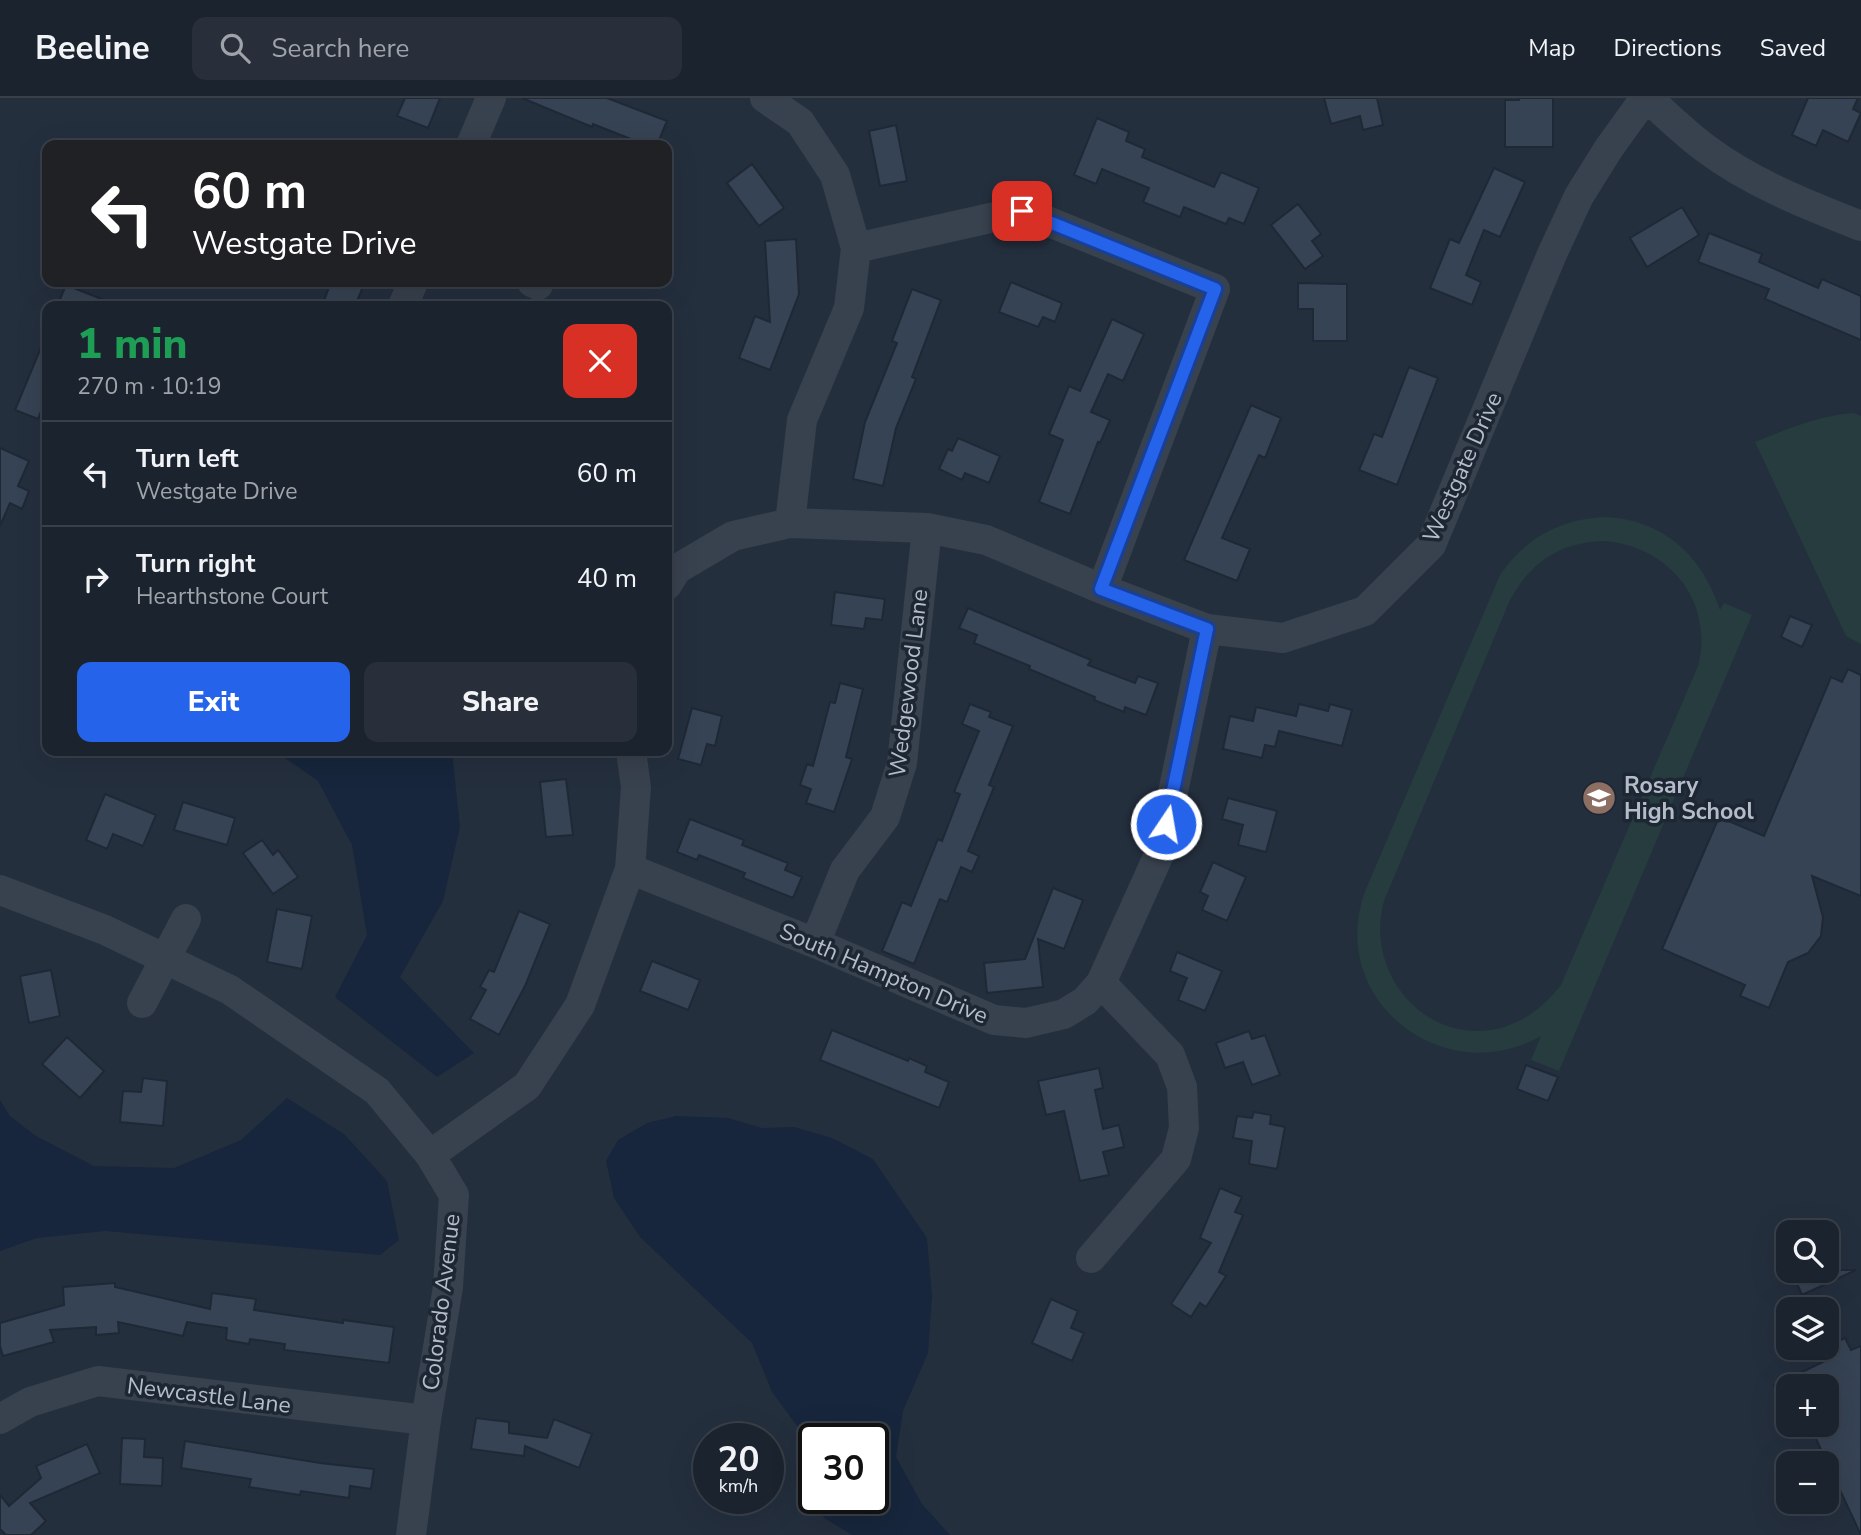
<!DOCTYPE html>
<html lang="en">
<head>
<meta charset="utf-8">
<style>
  :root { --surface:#1b232e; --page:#282f3a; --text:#f1f3f6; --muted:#a0a4aa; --line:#39404a; --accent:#2563eb }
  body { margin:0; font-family:"Nunito Sans",sans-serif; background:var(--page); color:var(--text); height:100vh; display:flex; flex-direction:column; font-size:26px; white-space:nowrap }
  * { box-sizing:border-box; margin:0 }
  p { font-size:23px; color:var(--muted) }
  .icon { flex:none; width:38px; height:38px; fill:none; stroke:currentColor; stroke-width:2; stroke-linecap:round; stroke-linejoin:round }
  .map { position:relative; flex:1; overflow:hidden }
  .drawer { position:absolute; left:42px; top:203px; width:630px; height:455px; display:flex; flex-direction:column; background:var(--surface); border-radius:14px; box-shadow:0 7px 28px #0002,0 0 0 2px var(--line) }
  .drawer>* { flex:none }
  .top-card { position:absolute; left:42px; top:42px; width:630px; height:147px; border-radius:14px; box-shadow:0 7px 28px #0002,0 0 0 2px var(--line); background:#202124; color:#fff; overflow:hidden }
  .fabs { position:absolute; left:1776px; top:1122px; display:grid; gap:14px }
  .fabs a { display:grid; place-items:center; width:63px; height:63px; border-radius:14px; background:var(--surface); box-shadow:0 7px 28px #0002,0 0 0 2px var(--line); font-size:35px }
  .speed { position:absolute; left:693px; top:1325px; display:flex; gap:14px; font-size:35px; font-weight:700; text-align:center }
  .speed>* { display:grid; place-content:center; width:91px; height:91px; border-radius:50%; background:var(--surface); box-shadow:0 7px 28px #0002,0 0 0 2px var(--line); line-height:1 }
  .speed small { font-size:18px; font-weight:400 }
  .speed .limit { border:4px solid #111; border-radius:10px; background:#fff; color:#111 }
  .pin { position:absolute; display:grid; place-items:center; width:60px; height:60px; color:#fff; margin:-30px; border-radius:14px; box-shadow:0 4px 10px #0006 }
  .me { position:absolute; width:77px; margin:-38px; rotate:12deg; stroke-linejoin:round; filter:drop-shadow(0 0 5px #0008) }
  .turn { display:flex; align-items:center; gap:24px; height:147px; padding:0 35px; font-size:32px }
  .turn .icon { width:91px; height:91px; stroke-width:2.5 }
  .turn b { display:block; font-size:49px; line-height:60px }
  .round { display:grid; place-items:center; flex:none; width:74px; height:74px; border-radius:14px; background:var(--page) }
  .overview { display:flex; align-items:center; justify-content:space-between; height:119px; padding:0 35px }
  h1 { font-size:42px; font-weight:800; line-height:52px; color:#1e9e55 }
  .cta { display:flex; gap:14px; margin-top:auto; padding:14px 35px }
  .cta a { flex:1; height:80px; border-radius:14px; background:var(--accent); color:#fff; font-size:28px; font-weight:800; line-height:80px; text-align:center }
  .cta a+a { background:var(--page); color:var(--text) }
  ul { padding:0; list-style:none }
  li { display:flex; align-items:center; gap:21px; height:105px; padding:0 35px; border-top:2px solid var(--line) }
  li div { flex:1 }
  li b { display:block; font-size:26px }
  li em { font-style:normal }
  header { display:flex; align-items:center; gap:42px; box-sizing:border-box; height:98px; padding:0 35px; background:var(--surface); border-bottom:2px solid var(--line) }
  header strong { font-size:33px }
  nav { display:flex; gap:38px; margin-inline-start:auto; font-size:24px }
  .search { width:490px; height:63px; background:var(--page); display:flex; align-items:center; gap:18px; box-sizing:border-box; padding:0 24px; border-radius:14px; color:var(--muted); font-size:26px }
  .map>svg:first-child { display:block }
  .green { fill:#263c3f; fill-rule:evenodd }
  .water { fill:#17263c }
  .building { fill:#364354; stroke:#1f2835; stroke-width:2 }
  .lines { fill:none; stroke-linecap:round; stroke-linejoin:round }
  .minor { stroke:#38414e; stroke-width:30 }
  .route-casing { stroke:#184099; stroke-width:18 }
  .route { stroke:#2563eb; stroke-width:12 }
  .labels { text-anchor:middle; stroke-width:7; stroke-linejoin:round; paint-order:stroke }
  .street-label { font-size:23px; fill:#b4bcc9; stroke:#1d2633 }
  .poi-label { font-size:23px; font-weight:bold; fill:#b4bcc9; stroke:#1d2633; text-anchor:start }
</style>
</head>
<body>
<header>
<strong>Beeline</strong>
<div class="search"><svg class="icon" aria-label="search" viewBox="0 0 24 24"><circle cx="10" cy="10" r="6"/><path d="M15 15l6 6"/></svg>Search here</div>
<nav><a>Map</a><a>Directions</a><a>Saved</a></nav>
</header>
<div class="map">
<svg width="1861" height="1437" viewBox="0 0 1861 1437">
  <rect width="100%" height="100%" fill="#242f3e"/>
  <!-- green -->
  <path class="green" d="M1853,315L1861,318V546L1846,538L1755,344C1787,331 1818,318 1853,315Z
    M1604,419C1663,421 1702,457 1720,512L1724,505L1752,517L1559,973L1531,962L1541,938C1442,994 1324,900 1366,791L1500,477C1524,441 1560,421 1604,419ZM1603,443C1667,447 1715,502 1698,568L1561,887C1545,907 1526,923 1501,930C1425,949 1364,874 1384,803L1510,502C1531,464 1559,445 1603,443Z"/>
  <!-- water -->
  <path class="water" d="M275,653H452L460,729L443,803L400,879L474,955L437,979L335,899L367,837L352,747L318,683Z
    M287,1000L344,1036L387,1083L399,1142L380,1157L105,1133L37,1140L0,1153V1002L10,1018L36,1038L94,1068L174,1070L241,1042Z
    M676,1018L728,1020L762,1030L794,1029L832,1040L873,1061L927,1140L932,1198L928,1255L903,1313L896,1359L922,1406L950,1437H852L824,1420L816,1400H873V1340H814V1351L772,1294L752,1245L640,1139L614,1100L606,1063L618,1042L647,1025Z"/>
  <!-- building -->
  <path class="building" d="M405,0H440L428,30L397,18Z
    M522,0H607L667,23L657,47H646L593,26L592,29Z
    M1324,0H1377L1383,27L1363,32L1360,18L1331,26Z
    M1519,0H1553V49H1505V2H1519Z
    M1808,0H1858L1853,11L1861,15L1848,44L1823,32L1816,48L1792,37Z
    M1097,20L1129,34L1126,43L1145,51L1142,59L1214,89L1221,74L1259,90L1244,126L1229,120L1226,126L1184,109L1180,119L1143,104L1149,90L1102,71L1096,86L1074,77Z
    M896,27L907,83L880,88L869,33Z
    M752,66L784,110L759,128L727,85Z
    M1494,70L1525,84L1500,139L1484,132L1466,177L1481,184L1472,207L1430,190L1450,141L1459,145Z
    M1298,106L1321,136L1312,143L1323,158L1305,171L1271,127Z
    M1682,109L1699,137L1647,169L1630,140Z
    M1709,135L1762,156L1759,164L1818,190L1822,181L1861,198V242L1765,201L1769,191L1698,164Z
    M796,141L799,196L770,272L739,260L755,218L770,224L765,143Z
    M331,184H365L355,208H322Z
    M1011,184L1062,205L1055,224L1043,219L1038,229L999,214Z
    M1298,185L1347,186V243H1313V211H1298Z
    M66,187L117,207V208H57Z
    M912,191L941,202L912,279L916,281L896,330L883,388L853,381L865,324L897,245L892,243Z
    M1112,221L1144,236L1123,283L1108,276L1091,314L1110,322L1100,345L1098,344L1070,416L1039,404L1063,342L1049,336L1069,288L1080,293Z
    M47,235V298L38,321L15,312Z
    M1409,269L1438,280L1397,387L1359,372L1374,336L1382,339Z
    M1251,307L1281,320L1265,360L1259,357L1222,440L1250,451L1237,483L1184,462Z
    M958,340L1000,358L989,385L965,375L962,382L939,371L948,351L952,353Z
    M0,350L29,363L18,388L29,393L22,411L10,405L0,428Z
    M835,494L885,501L882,522L866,520L864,531L831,527Z
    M968,510L1091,562L1088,567L1135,585L1138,578L1158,585L1146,617L1125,609L1124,614L1094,602L1095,599L1029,571L1030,568L974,545L977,537L959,530Z
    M1790,518L1812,527L1802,549L1781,539Z
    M1848,571L1861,577V798L1812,778L1823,819L1821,838L1808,855L1788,864L1769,910L1740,898L1745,887L1662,851L1719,719L1764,738L1831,579L1842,584Z
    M840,585L863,591L846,659L852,661L834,714L806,705L811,691L800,687L807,666L813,668L830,604L835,605Z
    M970,606L991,614L989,619L1013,628L989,687L994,689L968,753L979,758L972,774L961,769L947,804L940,801L914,866L882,853L902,804L911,808L938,741L942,743L960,696L954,694L979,633L962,626Z
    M1299,606L1328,613L1330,606L1352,612L1342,648L1279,633L1275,649L1265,647L1262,660L1223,651L1230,618L1253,623L1256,609L1296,618Z
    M692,610L722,618L715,648L707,646L701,667L678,661Z
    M566,681L573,737L546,739L540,684Z
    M105,696L156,717L143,748L113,736L107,751L86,742Z
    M1228,700L1277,713L1266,754L1238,747L1243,727L1222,721Z
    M183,704L235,720L227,747L174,732Z
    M690,721L744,742L742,747L788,765L785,772L802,779L793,800L743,780L745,775L699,757L697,762L677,754Z
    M262,742L273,757L278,752L298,779L273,796L243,755Z
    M1213,764L1246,779L1227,823L1202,812L1208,798L1200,794Z
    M1053,790L1083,802L1064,851L1038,841L1043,889L987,895L984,865L1025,861Z
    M277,811L312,818L302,871L267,864Z
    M519,813L550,826L525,888L499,937L470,921L486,892L480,889L489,872L494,874Z
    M1177,854L1222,873L1205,913L1178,902L1187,880L1170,873Z
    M652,863L700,882L688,912L640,893Z
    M51,872L60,918L29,925L20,878Z
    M832,932L908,963L909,960L927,968L925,974L949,984L939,1010L820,962Z
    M1249,933L1252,941L1265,937L1280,977L1252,987L1243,964L1225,970L1216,945Z
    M67,939L104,973L80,1000L42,966Z
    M1526,967L1558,979L1548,1003L1517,991Z
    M1099,970L1103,990L1095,992L1103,1031L1119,1027L1124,1049L1103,1054L1109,1077L1080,1083L1064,1013L1046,1017L1038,983Z
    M143,980L167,983L163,1028L120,1024L123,993L141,994Z
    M1254,1014L1271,1017L1270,1026L1285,1029L1277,1071L1249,1066L1252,1043L1233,1040L1237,1018L1252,1020Z
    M1220,1090L1242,1099L1235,1114L1243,1117L1219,1174L1226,1178L1206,1209L1200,1205L1191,1219L1171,1206L1211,1145L1200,1140Z
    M1791,1172H1856L1802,1197Z
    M115,1185V1189L210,1211L212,1195L256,1201L254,1212L343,1225V1222L394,1229L389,1265L284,1252L285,1246L250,1241L249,1246L226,1242L227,1230L187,1224L183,1238L118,1224L119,1235L96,1237V1229L50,1232L54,1244L3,1258L0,1248V1225L64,1207L63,1189Z
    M1051,1201L1078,1213L1071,1230L1084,1235L1072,1263L1032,1245Z
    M1845,1240L1851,1252L1861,1248V1437L1809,1326H1827V1288H1773L1827,1262L1834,1245Z
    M476,1320L509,1324V1335L547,1340L554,1321L592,1336L579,1370L525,1348L524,1358L471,1351Z
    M122,1340L145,1341L144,1359L163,1360L162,1388L120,1386Z
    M185,1343L320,1365L374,1371L371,1391L350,1388L349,1400L301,1393L300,1397L249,1389L251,1381L181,1370Z
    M87,1346L100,1375L30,1405L46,1423L31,1437H6L0,1431V1397L9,1408L41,1380L36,1368Z"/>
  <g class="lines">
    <!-- minor -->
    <path class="minor" d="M765,0L800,24L835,77L856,150L849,210L802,322L790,425
      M1648,0C1667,18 1685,35 1705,50C1751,85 1808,107 1861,128
      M471,47L491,0
      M856,150L1022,113L1215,191L1102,491
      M532,184L538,187
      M403,208L413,184
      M667,487L677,471L733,438L790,425L927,430L986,442L1102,491L1207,531L1283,540L1365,513L1431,447L1552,156L1579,98L1609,50L1645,0
      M630,771L815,845L994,922L1026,925L1064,916L1085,903L1101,885L1161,752L1207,531
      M0,792L105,832L230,892L377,993L430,1057L454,1097L448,1189L426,1322L411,1437
      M815,845L845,772L885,719L902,665L927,430
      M142,905L186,821
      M430,1057L527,988L580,907L630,771L636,689L631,653
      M1091,1160L1176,1061L1184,1030L1182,989L1170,957L1101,885
      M0,1321L30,1304L98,1283L426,1322"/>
  </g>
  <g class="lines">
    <!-- route casing -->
    <g class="route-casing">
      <path id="route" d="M1022,113L1215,191L1101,491L1207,531L1166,726"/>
    </g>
    <!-- route -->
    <use href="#route" class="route"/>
  </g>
  <!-- icons -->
  <defs>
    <g id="school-disc" transform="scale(1.75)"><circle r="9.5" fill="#8d6e63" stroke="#1d2633"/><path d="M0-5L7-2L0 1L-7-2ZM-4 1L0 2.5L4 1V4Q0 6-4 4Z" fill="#fff"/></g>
  </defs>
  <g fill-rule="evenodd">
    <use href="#school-disc" x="1599" y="700"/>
  </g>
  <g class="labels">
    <!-- street labels -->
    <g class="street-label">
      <text transform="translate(1462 369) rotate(-66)" y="8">Westgate Drive</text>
      <text transform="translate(908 585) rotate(-83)" y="8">Wedgewood Lane</text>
      <text transform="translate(884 875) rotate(23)" y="8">South Hampton Drive</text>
      <text transform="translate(441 1204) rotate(-83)" y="8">Colorado Avenue</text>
      <text transform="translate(209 1297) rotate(7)" y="8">Newcastle Lane</text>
    </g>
    <!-- poi labels -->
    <g class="poi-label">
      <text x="1624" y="695">Rosary<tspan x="1624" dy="26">High School</tspan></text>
    </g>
  </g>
</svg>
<div class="fabs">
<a><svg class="icon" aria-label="search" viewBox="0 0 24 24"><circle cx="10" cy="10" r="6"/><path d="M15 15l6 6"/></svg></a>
<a><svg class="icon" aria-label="layers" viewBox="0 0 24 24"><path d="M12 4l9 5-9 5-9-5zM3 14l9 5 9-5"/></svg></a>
<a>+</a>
<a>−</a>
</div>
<div class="speed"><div>20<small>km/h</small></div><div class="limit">30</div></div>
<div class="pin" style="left:1022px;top:113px;background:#d93025"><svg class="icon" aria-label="arrive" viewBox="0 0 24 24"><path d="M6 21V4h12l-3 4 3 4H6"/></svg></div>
<svg class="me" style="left:1166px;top:726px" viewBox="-20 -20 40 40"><circle r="17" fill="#2563eb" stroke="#fff" stroke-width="3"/><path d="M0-11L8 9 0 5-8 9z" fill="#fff"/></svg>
<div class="top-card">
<div class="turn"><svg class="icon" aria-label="left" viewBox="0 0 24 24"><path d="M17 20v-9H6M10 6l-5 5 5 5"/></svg><div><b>60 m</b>Westgate Drive</div></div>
</div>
<section class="drawer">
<div class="overview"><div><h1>1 min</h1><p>270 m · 10:19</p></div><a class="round" style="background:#d93025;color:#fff"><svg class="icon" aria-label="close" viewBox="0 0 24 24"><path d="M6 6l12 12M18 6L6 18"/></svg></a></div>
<ul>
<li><svg class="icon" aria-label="left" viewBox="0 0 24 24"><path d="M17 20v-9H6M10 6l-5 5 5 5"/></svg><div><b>Turn left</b><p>Westgate Drive</p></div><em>60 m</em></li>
<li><svg class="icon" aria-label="right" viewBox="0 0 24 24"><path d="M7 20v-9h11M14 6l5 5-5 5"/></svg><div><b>Turn right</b><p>Hearthstone Court</p></div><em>40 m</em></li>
</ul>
<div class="cta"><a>Exit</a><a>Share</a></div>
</section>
</div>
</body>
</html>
